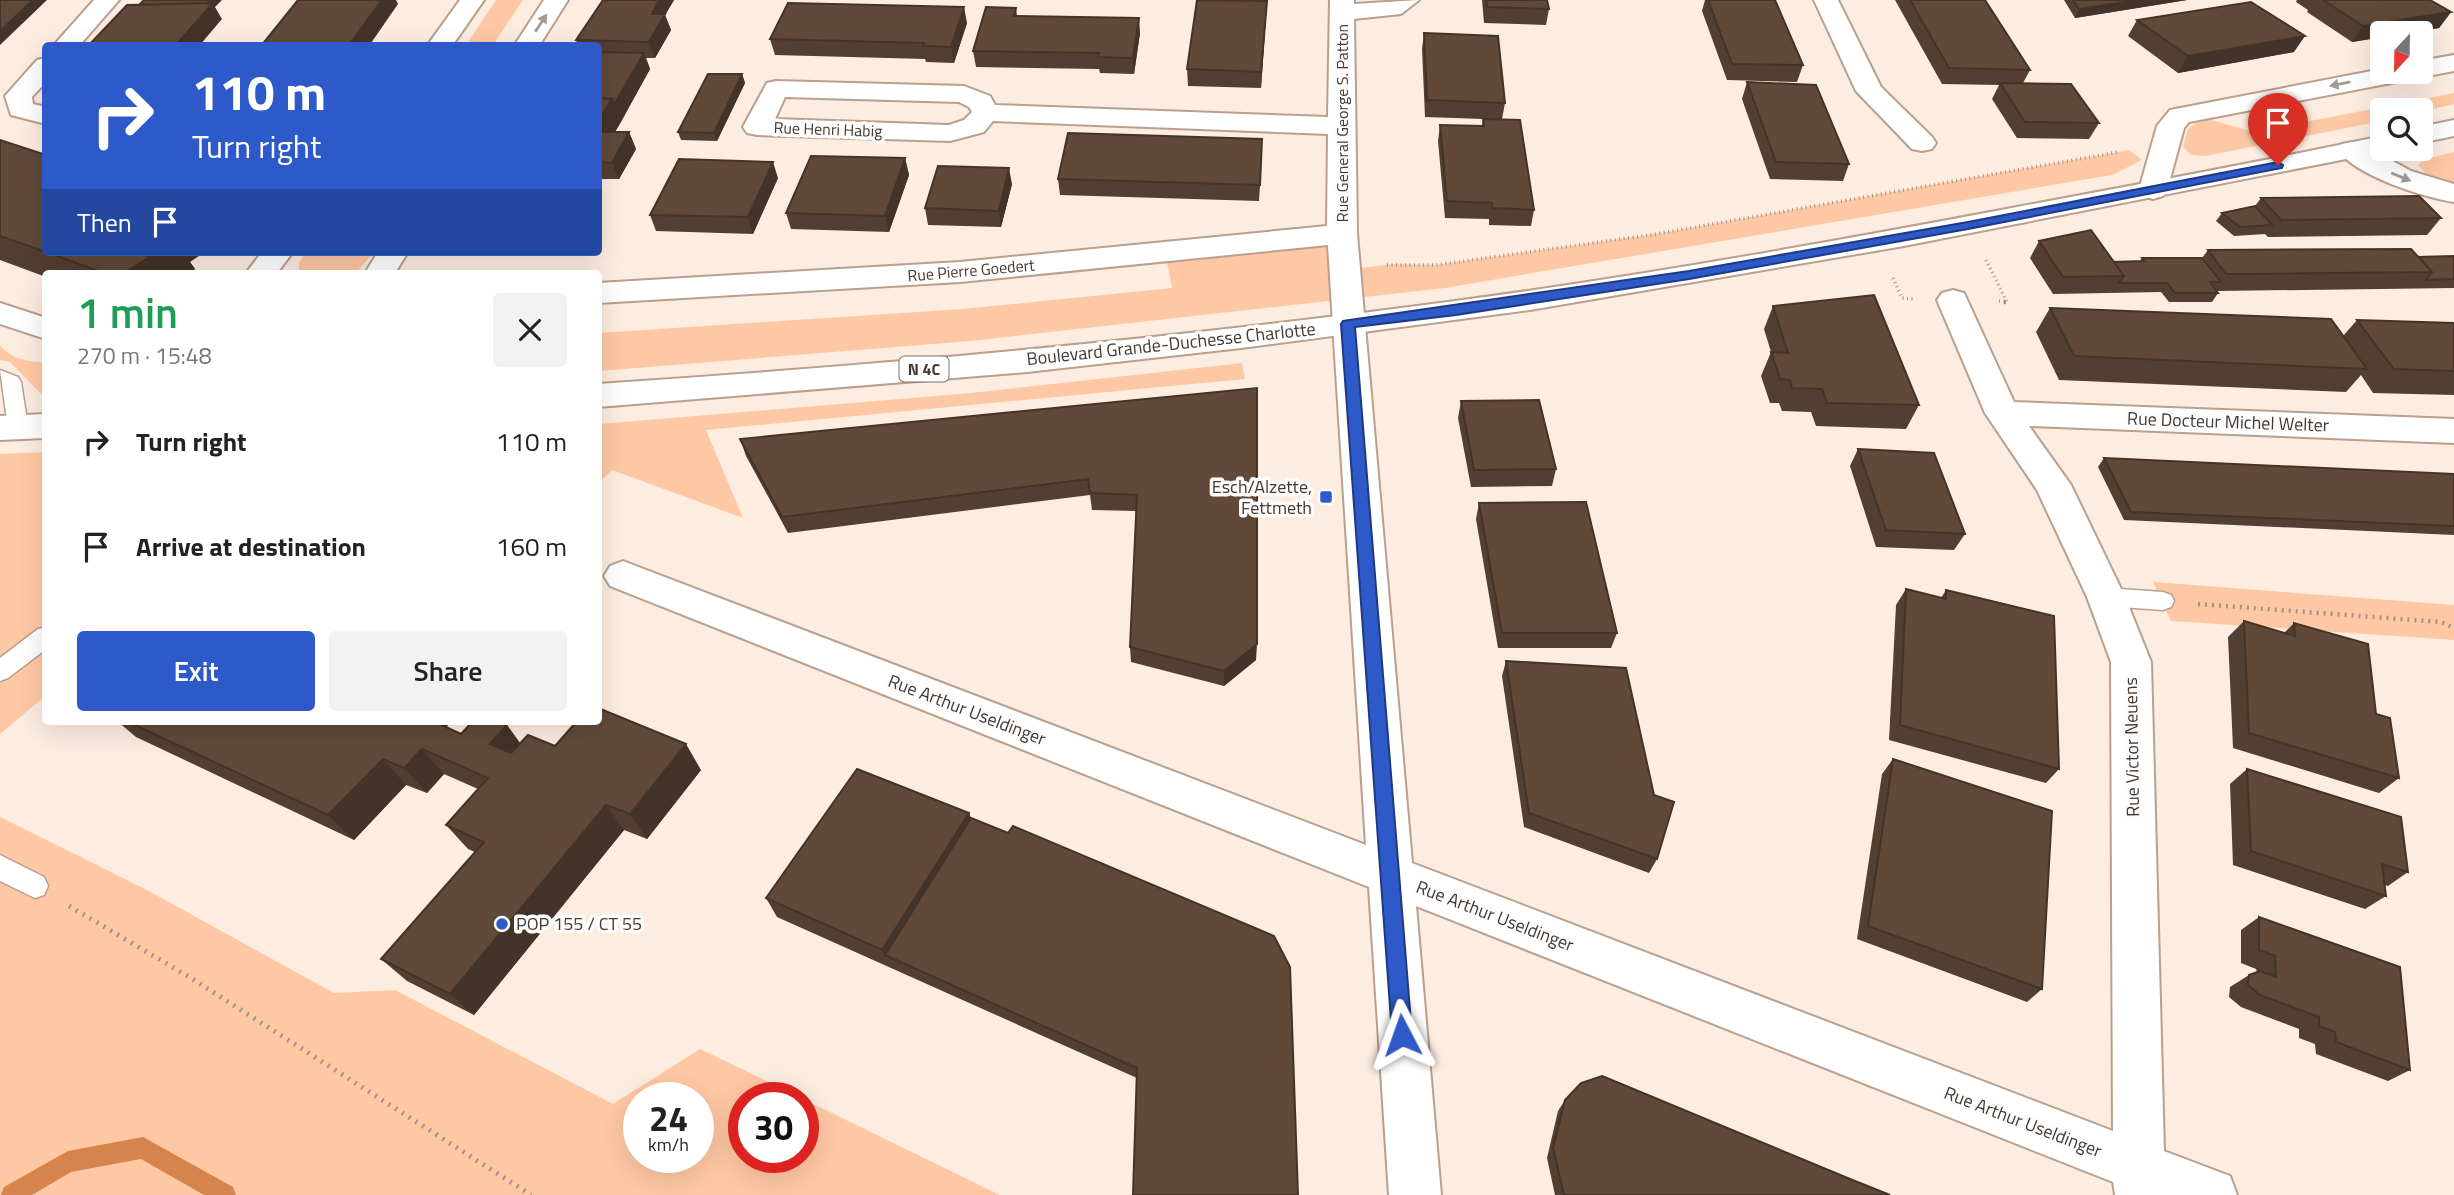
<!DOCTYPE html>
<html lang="en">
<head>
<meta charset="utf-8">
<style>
  :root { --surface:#fff; --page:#f2f2f2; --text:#222; --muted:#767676; --accent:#2e59c8 }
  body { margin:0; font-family:"Titillium Web",sans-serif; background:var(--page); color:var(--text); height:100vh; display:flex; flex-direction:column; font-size:26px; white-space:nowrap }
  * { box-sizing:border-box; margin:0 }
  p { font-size:23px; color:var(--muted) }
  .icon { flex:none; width:38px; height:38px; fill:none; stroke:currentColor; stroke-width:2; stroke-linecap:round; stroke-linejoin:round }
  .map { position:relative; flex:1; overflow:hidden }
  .sheet { position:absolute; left:42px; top:270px; width:560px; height:455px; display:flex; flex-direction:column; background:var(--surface); border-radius:7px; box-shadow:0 7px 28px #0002 }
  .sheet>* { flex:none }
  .guide { position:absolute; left:42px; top:42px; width:560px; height:214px; border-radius:7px; box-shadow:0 7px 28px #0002; background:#2e59c8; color:#fff; overflow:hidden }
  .needle { width:46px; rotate:202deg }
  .tools { position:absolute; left:2370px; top:21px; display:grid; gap:14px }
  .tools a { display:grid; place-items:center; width:63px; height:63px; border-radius:7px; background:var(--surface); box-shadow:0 7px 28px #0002; font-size:35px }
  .speed { position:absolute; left:623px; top:1082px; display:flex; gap:14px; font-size:35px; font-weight:700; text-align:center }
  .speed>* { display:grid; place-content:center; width:91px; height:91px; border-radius:50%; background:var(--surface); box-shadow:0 7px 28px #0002; line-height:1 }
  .speed small { font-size:18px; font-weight:400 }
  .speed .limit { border:10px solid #d22; background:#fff; color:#111 }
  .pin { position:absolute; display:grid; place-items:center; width:60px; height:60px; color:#fff; margin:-72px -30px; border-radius:50% 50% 50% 0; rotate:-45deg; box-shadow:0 0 7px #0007 }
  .pin .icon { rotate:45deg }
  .me { position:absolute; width:77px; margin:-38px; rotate:356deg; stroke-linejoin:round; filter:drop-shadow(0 0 5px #0008) }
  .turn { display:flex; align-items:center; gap:24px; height:147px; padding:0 35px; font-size:32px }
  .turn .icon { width:91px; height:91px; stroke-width:2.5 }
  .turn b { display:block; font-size:49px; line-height:60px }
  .then { display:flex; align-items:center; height:66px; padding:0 35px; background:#0003; gap:14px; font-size:26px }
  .round { display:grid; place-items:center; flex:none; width:74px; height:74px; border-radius:7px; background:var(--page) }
  .headline { display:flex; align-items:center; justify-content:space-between; height:119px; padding:0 35px }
  h1 { font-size:42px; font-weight:600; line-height:52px; color:#1e9e55 }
  .cta { display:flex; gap:14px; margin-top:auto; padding:14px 35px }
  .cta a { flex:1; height:80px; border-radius:7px; background:var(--accent); color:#fff; font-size:28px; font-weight:600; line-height:80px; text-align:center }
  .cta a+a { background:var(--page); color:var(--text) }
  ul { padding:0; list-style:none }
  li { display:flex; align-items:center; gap:21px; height:105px; padding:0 35px }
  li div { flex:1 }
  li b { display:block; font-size:26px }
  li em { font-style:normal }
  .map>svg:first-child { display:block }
  .green { fill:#ffc8a4; fill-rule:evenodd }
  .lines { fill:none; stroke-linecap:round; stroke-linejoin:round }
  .stream { fill:#d5854c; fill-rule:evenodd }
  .lane-casing { stroke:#ba9f8d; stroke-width:3 }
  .street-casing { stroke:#ba9f8d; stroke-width:4 }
  .primary-casing { stroke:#ba9f8d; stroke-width:4 }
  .path-far2 { stroke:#a2948a; stroke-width:3.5; stroke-dasharray:1 3.5; stroke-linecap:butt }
  .path-far1 { stroke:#a2948a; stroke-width:4.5; stroke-dasharray:2 5; stroke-linecap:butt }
  .path { stroke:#a2948a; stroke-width:5; stroke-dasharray:2 6; stroke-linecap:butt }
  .lane { fill:#fff; fill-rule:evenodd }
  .street { fill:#fff; fill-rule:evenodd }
  .primary { fill:#fff; fill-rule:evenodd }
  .wall { fill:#533f31 }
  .shaded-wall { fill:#433328 }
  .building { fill:#604939; stroke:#433328; stroke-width:2 }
  .oneway { fill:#a29c98 }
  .route { fill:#2e59c8; stroke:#1e3a82; stroke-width:2 }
  .poi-dot { fill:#2e59c8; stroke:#fdfdfd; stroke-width:2.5 }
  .labels { text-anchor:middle; stroke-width:7; stroke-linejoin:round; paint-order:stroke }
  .far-street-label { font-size:16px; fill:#443931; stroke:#fdfdfd }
  .shield { fill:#fdfdfd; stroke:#7c746e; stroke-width:2 }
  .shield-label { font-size:16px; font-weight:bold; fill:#443931 }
  .street-label { font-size:18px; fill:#443931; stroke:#fdfdfd }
  .poi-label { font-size:18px; fill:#443931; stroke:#fdfdfd; text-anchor:end }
</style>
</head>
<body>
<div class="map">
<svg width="2454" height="1195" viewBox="0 0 2454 1195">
  <rect width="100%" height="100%" fill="#fdece0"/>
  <!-- green -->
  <path class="green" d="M496,0H523L493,45H466Z
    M2454,93V104L2420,112L2382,110V121L2205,156L2191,155L2183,147L2188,129L2196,123L2208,119L2254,132Z
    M2129,150L2142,160L2112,175L1445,288L970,341L599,371V333L963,309L1172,288L1165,252L1342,234L1344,270L1394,264L1435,265L1656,234Z
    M2454,152V183L2427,175L2418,165L2425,159Z
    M307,252H373V253L356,273H299V262Z
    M0,345C9,358 30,363 45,362V398L10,362L0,360Z
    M1242,363L1245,379L706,430L743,518L612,470L599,483V424L971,393Z
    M45,452V696L0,734V454Z
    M2153,582L2454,605V640L2171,621Z
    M0,817L145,889L334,993L395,990L613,1104L700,1049L800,1097H744V1157H803V1099L1000,1195H0ZM639,1097H698V1157H639Z"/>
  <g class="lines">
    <!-- stream -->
    <path class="stream" d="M143,1137L233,1187L236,1195H204L141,1159L71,1172L32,1195H1L4,1187L68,1151Z"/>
    <!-- lane casing -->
    <g class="lane-casing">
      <path id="lane" d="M0,370L18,377L21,382L28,427L25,432H11L8,427Z
        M2106,588L2163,592L2171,595L2174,601L2171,607L2163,610L2106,606L2098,603L2095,597L2098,591Z
        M46,627V649L8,678L0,681V658L38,629Z
        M0,855L44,877L48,886L44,895L35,898L0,881Z"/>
    </g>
    <!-- street casing -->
    <g class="street-casing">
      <path id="street" d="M94,0H119L79,46H53Z
        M460,0H484L452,46H427Z
        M544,0H568L539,46H514Z
        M1330,0H1354V4L1419,0L1401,14L1354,19L1357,234L1412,863L2113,1131L2111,662L2087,597L2037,490L1985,413L1937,300L1942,293L1953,290L1964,293L2014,402L2454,419V443L2029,426L2071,485L2125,597L2151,662L2164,1151L2230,1176L2237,1195H2115L2113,1182L1416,906L1441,1195H1389L1369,887L610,586L604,576L610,566L623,561L636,566L1366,845L1328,245L960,282L598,303V283L960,262L1327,226L1328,134L993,121L984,132L950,141L757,135L747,133L743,127L767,83L776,81L964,86L990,96L995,105L1328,117ZM785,97L959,102L969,107L972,112L964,120L949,125L775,119Z
        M1814,0H1838L1881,87L1932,137L1936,143L1932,149L1922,151L1912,149L1856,91Z
        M2454,55V71L2189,122L2184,128L2167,190L2163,196L2153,199L2143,196L2139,190L2157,126L2170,110L2382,69V72H2420V61Z
        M46,58V82L32,97L33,104L46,107V124L11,115L5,96L37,60Z
        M2352,142L2362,144L2411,171L2454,184V202C2423,197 2356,176 2338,150L2342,144Z
        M262,252H293L277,273H246Z
        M378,252H408L395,273H365Z
        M0,303L46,318V339L0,324Z"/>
    </g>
    <!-- primary casing -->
    <g class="primary-casing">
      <path id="primary" d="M2454,120V136L2420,143V127Z
        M2382,136V149L2392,150L1904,246L1530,310L1241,348L1027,372L598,407V384C885,365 1170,339 1455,301C1643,276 1830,242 2017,207C2139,184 2261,162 2382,136Z
        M46,414V438L0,440V416Z"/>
    </g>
    <!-- path-far2 -->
    <path class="path-far2" d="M1986,260L2007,302L1998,301
      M1387,265H1435L1656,234L2118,152
      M1893,278L1902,298L1913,299"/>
    <!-- path-far1 -->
    <path class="path-far1" d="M2004,302H2007
      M2198,604L2441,622L2454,628"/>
    <!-- path -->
    <path class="path" d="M69,906L191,978L531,1195"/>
    <!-- lane -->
    <use href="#lane" class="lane"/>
    <!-- street -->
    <use href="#street" class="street"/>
    <!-- primary -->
    <use href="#primary" class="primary"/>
  </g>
  <!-- wall -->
  <path class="wall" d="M603,0H674L665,15L671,30L655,58H646L650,69L615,132H629L636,149L619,179H598V46H578L576,40Z
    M1482,0H1547L1549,9L1546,25L1484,23Z
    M1705,0H1775L1803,65L1797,82L1727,80L1702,11Z
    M1895,0H1985L2030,70L2023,83L2099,123L2089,139L2017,138L1992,99L1999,85L1942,84Z
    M2064,0H2187L2075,18Z
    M2297,0H2430L2451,12L2439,28L2352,42L2307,12L2308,10L2296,2Z
    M1267,1L1261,88L1188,86L1187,69Z
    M1016,8L1017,16L1140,33L1134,74L1100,73L1099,69L976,67L973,51Z
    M2137,20L2294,52L2178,73L2128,36Z
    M967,23L954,63L926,62L925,59L775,55L770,39Z
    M1424,33L1505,103L1502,119L1534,210L1531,226L1489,225V219L1445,218L1438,141L1440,125L1482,126L1483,119L1425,117L1422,49Z
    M742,74L745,83L717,141L681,140L678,132Z
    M1747,82L1849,164L1843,181L1770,179L1742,99Z
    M0,140L190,262L195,269L189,273H46V277L0,260Z
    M1262,155L1259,201L1060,195L1058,179Z
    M905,158L909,175L889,232L791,229L786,213Z
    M778,178L753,234L656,231L650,215Z
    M1012,184L1001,227L928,225L925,208Z
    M2261,198L2441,218L2427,235L2268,237L2265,234L2234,236L2216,221L2222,213L2255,206Z
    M2039,241L2114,262L2140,261L2142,258H2202L2208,250L2419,257L2454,256V288L2217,291L2218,293L2212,302H2169L2161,292L2053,294L2030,258Z
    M1773,306L1919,405L1906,429L1816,426L1811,412L1782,411L1779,403H1770L1761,376L1771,352L1764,329Z
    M2050,308L2343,336L2357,320L2454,323V395L2373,393L2361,375L2346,392L2059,380L2036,332Z
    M1257,388L1256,660L1224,686L1131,662L1130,647L1136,511L1092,510L1090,495L788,533L746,456L740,439Z
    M1461,401L1556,469L1552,486L1471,487L1458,418Z
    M1858,449L1965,534L1954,550L1876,547L1850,466Z
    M2104,458L2454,474V535L2124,520L2098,467Z
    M1479,503L1617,633L1611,648H1498L1476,519Z
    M1906,589L1941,598L1946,590L2059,769L2046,783L1889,740L1896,605Z
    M2244,621L2284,633L2294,623L2376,714L2399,778L2379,793L2233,748L2228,637Z
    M1506,661L1657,859L1649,873L1524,827L1502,676Z
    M117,721H452L446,727L461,734L520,743L555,746L701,770L647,839L624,830L474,1015L407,981L381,959L475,852L468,849L446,825L478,789L444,774L427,793L406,785L354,840L136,737Z
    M1893,759L2042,989L2027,1002L1857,939L1882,774Z
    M2247,769L2408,872L2388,886L2384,885L2386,896L2365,909L2233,865L2230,784Z
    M969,813L971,818L1274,936L1137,1078L777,917L766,898Z
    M2259,917L2410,1070L2388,1081L2316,1054L2315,1044L2299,1038V1029L2241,1007L2229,997L2230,987L2249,975L2257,972L2256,969L2241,963V930Z
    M1565,1100L1850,1179L1890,1195H1555L1547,1158L1558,1111Z"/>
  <!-- shaded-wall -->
  <path class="shaded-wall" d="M33,0H47L0,45V31Z
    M209,0H222L215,7L222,19L199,46H175L200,11Z
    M382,0H396L398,4L369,46H348Z
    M659,0H674L665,15L671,30L655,58L649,42L652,14Z
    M2139,0H2187L2075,18L2079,9Z
    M1267,1L1266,17L1261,88V72Z
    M964,7L967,23L954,63L951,47Z
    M2451,12L2439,28L2407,33H2382V37L2352,42L2363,26Z
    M1139,18L1140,33L1134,74L1133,58Z
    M2305,36L2294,52L2178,73L2188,56Z
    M644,53L650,69L621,122L614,105Z
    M742,74L745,83L717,141L714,133Z
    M612,99L621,122L605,148L598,131V121Z
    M629,132L636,149L619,179L612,163Z
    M905,158L909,175L889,232L885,216Z
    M773,162L778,178L753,234L748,217Z
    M1009,168L1012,184L1001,227L999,211Z
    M140,252H205L190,262L195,269L189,273H124Z
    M1257,644L1256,660L1224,686V671Z
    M421,721H452L435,738Z
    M507,725L526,751L510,769L490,744Z
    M686,744L701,770L647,839L630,814Z
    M422,749L444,774L427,793L404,768Z
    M383,759L406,785L354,840L328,815Z
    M606,805L624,830L474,1015L450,994Z
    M969,813L975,833L885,955L882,950Z"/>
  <!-- building -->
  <path class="building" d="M0,0H33L0,31Z
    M144,0H209L207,3L139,5Z
    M298,0H382L348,46H261Z
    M603,0H659L652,14H665L649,42L576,40Z
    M1197,0L1267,1L1261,72L1187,69Z
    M1486,0H1547L1549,9L1487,7Z
    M1708,0H1775L1803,65L1732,64Z
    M1910,0H1985L2030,70L1949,68Z
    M2073,0H2139L2079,9Z
    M2323,0H2430L2451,12L2363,26Z
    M2251,2L2305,36L2188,56L2137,20Z
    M213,3L175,46H88L127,5Z
    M788,3L964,7L951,47L923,46L924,43L770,39Z
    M986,7L1016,8L1014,16L1139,18L1133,58L1098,57L1099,53L973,51Z
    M1424,33L1498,36L1505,103L1427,100Z
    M598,52L644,53L614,105L612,99L598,98Z
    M708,74H742L714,133L678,132Z
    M1747,82L1816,85L1849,164L1776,162Z
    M2000,83L2071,84L2099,123L2025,122Z
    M598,98L612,99L598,121Z
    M1483,119L1520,120L1534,210L1492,208V203L1447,201L1440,125L1484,126Z
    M598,132H629L612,163L598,162Z
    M1068,133L1262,139L1260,185L1058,179Z
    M0,140L46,155V252L0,236Z
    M811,156L905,158L885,216L786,213Z
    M679,159L773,162L748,217L650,215Z
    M938,166L1009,168L999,211L925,208Z
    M2419,196L2441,218L2281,220L2261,198Z
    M2255,206L2272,225L2240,227L2222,213Z
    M2091,230L2124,276L2063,277L2039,241Z
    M2411,249L2432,272L2226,274L2208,250Z
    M46,252H140L139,253L150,257L124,273H104Z
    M2454,256V279L2426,280L2432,272L2419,257Z
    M2142,258H2202L2221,282H2210L2218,293H2175L2167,283H2119L2124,276L2114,262L2144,261Z
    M1874,295L1919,405L1827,403L1822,389L1792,388L1790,380L1780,379L1771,352L1788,353L1773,306Z
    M2050,308L2331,319L2367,369L2074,356Z
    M2357,320L2454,323V371L2394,369Z
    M1257,388V644L1224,671L1130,647L1137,495L1090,493L1088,479L782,517L740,439Z
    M1539,400L1556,469L1474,470L1461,401Z
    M1858,449L1934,453L1965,534L1886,530Z
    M2104,458L2454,474V526L2131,512Z
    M1586,502L1617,633H1502L1479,503Z
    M1906,589L1946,599V590L2054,616L2059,769L1900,725Z
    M2244,621L2295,636L2294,623L2368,644L2376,714L2390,718L2399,778L2249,733Z
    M1506,661L1626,668L1654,795L1674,802L1657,859L1529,813Z
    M598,708L686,744L630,814L606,805L450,994L381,959L484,842L446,825L488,778L422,749L404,768L383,759L328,815L126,721H433L461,734L473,721H497L507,725L490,744L511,753L528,735L555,746L577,721H598Z
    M1893,759L2052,811L2042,989L1868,926Z
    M857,769L969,813L882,950L766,898Z
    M2247,769L2401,817L2408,872L2382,864L2386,896L2251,851Z
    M971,818L1008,833L1013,826L1274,936L1290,967L1298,1195H1133L1137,1068L885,955Z
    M2259,917L2400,967L2410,1070L2336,1042L2335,1032L2319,1026V1017L2260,995L2248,985L2249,975L2260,971L2276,977L2275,956L2259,950Z
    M1602,1076L1850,1179L1890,1195H1564L1553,1148L1565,1100L1581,1083Z"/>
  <!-- one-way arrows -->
  <defs><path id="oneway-solid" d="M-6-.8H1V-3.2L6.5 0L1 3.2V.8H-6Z" transform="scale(1.75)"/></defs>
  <g class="oneway">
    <use href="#oneway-solid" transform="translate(541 23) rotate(-57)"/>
    <use href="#oneway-solid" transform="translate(2340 84) rotate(169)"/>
    <use href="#oneway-solid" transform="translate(2401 177) rotate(22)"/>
  </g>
  <!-- route -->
  <path class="route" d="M2278,162L2283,165L2282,168L1968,229L1689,279L1456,315L1355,327L1412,1035L1409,1042L1402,1045L1395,1042L1392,1035L1341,324L1343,321L1689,271L1968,222Z"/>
  <!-- markers -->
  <g class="poi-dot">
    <rect x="1319" y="490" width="14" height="14" rx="3.5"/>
    <circle cx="502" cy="924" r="7"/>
  </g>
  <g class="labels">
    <!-- far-street labels -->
    <g class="far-street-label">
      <text transform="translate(1342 123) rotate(-90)" y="6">Rue General George S. Patton</text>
      <text transform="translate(828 129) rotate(2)" y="6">Rue Henri Habig</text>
      <text transform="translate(971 270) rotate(-5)" y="6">Rue Pierre Goedert</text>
    </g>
    <!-- shield labels -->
    <rect class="shield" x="899.5" y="356.5" width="49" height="25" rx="5"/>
    <g class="shield-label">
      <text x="924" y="375">N 4C</text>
    </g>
    <!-- street labels -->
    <g class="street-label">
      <text transform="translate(1171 344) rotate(-6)" y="6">Boulevard Grande-Duchesse Charlotte</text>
      <text transform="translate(2228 422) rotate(2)" y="6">Rue Docteur Michel Welter</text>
      <text transform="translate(967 710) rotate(21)" y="6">Rue Arthur Useldinger</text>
      <text transform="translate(2132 747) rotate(-91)" y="6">Rue Victor Neuens</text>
      <text transform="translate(1495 916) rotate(21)" y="6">Rue Arthur Useldinger</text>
      <text transform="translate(2023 1122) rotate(21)" y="6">Rue Arthur Useldinger</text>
    </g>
    <!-- poi labels -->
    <g class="poi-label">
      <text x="1312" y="493">Esch/Alzette,<tspan x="1312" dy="21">Fettmeth</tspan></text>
      <text x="516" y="930" text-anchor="start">POP 155 / CT 55</text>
    </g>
  </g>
</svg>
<div class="tools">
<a><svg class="needle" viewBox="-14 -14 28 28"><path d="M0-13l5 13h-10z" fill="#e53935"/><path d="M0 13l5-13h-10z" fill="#767676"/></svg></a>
<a><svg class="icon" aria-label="search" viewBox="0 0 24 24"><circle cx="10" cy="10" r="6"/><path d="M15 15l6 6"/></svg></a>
</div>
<div class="speed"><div>24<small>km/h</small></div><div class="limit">30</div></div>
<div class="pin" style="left:2278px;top:165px;background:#d93025"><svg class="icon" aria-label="arrive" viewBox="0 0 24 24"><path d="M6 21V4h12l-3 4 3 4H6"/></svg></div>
<svg class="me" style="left:1402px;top:1035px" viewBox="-20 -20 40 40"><path d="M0-17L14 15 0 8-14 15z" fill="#2e59c8" stroke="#fff" stroke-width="4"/></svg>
<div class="guide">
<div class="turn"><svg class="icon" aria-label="right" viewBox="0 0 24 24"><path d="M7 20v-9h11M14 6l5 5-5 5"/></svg><div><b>110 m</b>Turn right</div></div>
<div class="then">Then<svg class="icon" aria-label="arrive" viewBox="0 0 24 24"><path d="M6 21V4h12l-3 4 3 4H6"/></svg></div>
</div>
<section class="sheet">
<div class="headline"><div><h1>1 min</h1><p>270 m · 15:48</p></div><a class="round"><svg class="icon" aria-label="close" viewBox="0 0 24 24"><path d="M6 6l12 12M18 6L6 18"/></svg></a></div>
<ul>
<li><svg class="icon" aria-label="right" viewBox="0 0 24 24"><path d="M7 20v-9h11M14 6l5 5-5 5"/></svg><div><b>Turn right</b></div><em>110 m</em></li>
<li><svg class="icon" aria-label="arrive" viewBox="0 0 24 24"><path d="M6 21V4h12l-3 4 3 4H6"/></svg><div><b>Arrive at destination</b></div><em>160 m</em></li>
</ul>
<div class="cta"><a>Exit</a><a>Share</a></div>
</section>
</div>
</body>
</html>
